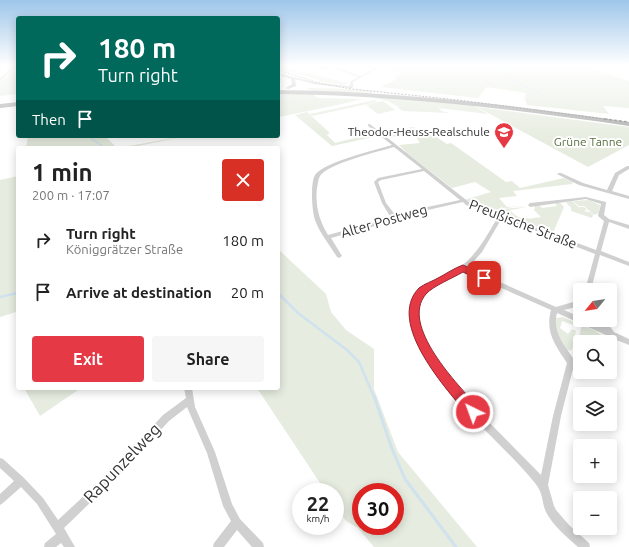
<!DOCTYPE html>
<html lang="en">
<head>
<meta charset="utf-8">
<style>
  :root { --surface:#fff; --page:#f6f6f6; --text:#222; --muted:#767676; --accent:#e63946 }
  body { margin:0; font-family:Ubuntu,sans-serif; background:var(--page); color:var(--text); height:100vh; display:flex; flex-direction:column; font-size:15px; white-space:nowrap }
  * { box-sizing:border-box; margin:0 }
  p { font-size:13px; color:var(--muted) }
  .icon { flex:none; width:22px; height:22px; fill:none; stroke:currentColor; stroke-width:2; stroke-linecap:round; stroke-linejoin:round }
  .map { position:relative; flex:1; overflow:hidden }
  .sheet { position:absolute; left:16px; top:146px; width:264px; height:244px; display:flex; flex-direction:column; background:var(--surface); border-radius:4px; box-shadow:0 2px 10px #0003 }
  .sheet>* { flex:none }
  .top-card { position:absolute; left:16px; top:16px; width:264px; height:122px; border-radius:4px; box-shadow:0 2px 10px #0003; background:#00695c; color:#fff; overflow:hidden }
  .needle { width:26px; rotate:240deg }
  .controls { position:absolute; left:573px; top:283px; display:grid; gap:8px }
  .controls a { display:grid; place-items:center; width:44px; height:44px; border-radius:4px; background:var(--surface); box-shadow:0 2px 10px #0003; font-size:20px }
  .speed { position:absolute; left:292px; top:483px; display:flex; gap:8px; font-size:20px; font-weight:700; text-align:center }
  .speed>* { display:grid; place-content:center; width:52px; height:52px; border-radius:50%; background:var(--surface); box-shadow:0 2px 10px #0003; line-height:1 }
  .speed small { font-size:10px; font-weight:400 }
  .speed .limit { border:6px solid #d22; background:#fff; color:#111 }
  .pin { position:absolute; display:grid; place-items:center; width:34px; height:34px; color:#fff; margin:-17px; border-radius:8px; box-shadow:0 2px 6px #0006 }
  .me { position:absolute; width:44px; margin:-22px; rotate:318deg; stroke-linejoin:round; filter:drop-shadow(0 0 3px #0008) }
  .turn { display:flex; align-items:center; gap:14px; height:84px; padding:0 16px; font-size:18px }
  .turn .icon { width:52px; height:52px; stroke-width:2.5 }
  .turn b { display:block; font-size:28px; line-height:34px }
  .then { display:flex; align-items:center; height:38px; padding:0 16px; background:#0003; gap:8px; font-size:15px }
  .round { display:grid; place-items:center; flex:none; width:42px; height:42px; border-radius:4px; background:var(--page) }
  .head { display:flex; align-items:center; justify-content:space-between; height:68px; padding:0 16px }
  h1 { font-size:24px; font-weight:600; line-height:30px }
  .action { display:flex; gap:8px; margin-top:auto; padding:8px 16px }
  .action a { flex:1; height:46px; border-radius:4px; background:var(--accent); color:#fff; font-size:16px; font-weight:600; line-height:46px; text-align:center }
  .action a+a { background:var(--page); color:var(--text) }
  ul { padding:0; list-style:none }
  li { display:flex; align-items:center; gap:12px; height:52px; padding:0 16px }
  li div { flex:1 }
  li b { display:block; font-size:15px }
  li em { font-style:normal }
  .map>svg:first-child { display:block }
  .green { fill:#e6ecdf; fill-rule:evenodd }
  .water { fill:#cfe2ee }
  .lines { fill:none; stroke-linecap:round; stroke-linejoin:round }
  .stream-far3 { stroke:#cfe2ee; stroke-width:1 }
  .stream-far2 { stroke:#cfe2ee; stroke-width:1.5 }
  .stream-far1 { stroke:#cfe2ee; stroke-width:2.5 }
  .stream { stroke:#cfe2ee; stroke-width:3 }
  .street { fill:#d0d0d0; fill-rule:evenodd }
  .secondary { fill:#bdbdbd; fill-rule:evenodd }
  .primary { fill:#ababab; fill-rule:evenodd }
  .rail-far1 { stroke:#888; stroke-width:1; stroke-dasharray:2 1.5; stroke-linecap:butt }
  .rail { stroke:#888; stroke-width:1.5; stroke-dasharray:3 2; stroke-linecap:butt }
  .route { fill:#e63946; stroke:#96252e }
  .labels { text-anchor:middle; stroke-width:4; stroke-linejoin:round; paint-order:stroke }
  .far-poi-label { font-size:12px; fill:#333; stroke:#fff; text-anchor:end }
  .far-park-label { font-size:12px; fill:#56703f; stroke:#fff }
  .street-label { font-size:14px; fill:#333; stroke:#fff }
  .near-street-label { font-size:17px; fill:#333; stroke:#fff }
</style>
</head>
<body>
<div class="map">
<svg width="629" height="547" viewBox="0 0 629 547">
  <rect width="100%" height="100%" fill="#fff"/>
  <!-- green -->
  <path class="green" d="M402,65H489L498,71L524,67L540,68L533,65H580L629,81V108L603,106L609,114L527,105L525,99L526,93L487,87L478,98L381,87L395,80L396,76L403,73L392,70Z
    M278,66L348,83L345,85L322,82L318,81L320,80L278,68Z
    M18,71V94L0,96V82L12,72Z
    M306,88C353,88 400,92 447,97L372,90V93L312,91Z
    M278,94H312L318,98L362,99L329,107L327,105L328,107L278,117Z
    M383,96L473,105L488,114L438,108L442,111L450,113L403,111L398,108L399,107L388,101L374,98Z
    M375,100L377,102L312,116L310,114Z
    M383,101L395,110L378,114L366,105Z
    M477,107L629,127V145L588,167Z
    M307,112L330,133L327,135L335,143L375,133L378,136L332,146L295,115Z
    M412,127L427,131L447,144L451,143L506,182L512,181L520,188L564,178L573,182L572,184L513,191L517,196L499,198L507,207L526,206L503,208L492,196L502,207L496,211L464,200L491,192L475,182L452,188L408,154L399,145L420,143L415,135L387,137L381,134Z
    M28,136H105L117,148L186,136L129,148H26Z
    M18,176V356L16,312L0,317V180Z
    M589,200L600,205L599,213L594,215L584,206H579L573,201Z
    M572,201L583,211L579,207H584L587,210L583,211L590,212L593,215L592,218L571,211V208L566,202Z
    M555,203H560L564,207L553,233L498,212L501,209L527,207L510,210C519,221 528,219 541,217L534,210L535,206L539,205L542,208L557,206Z
    M278,249L326,294L331,312L346,330L374,349V389L398,452L477,547H374L358,528L346,521L335,505V492H326L257,388H278ZM361,492H395V526H361Z
    M563,317L574,322L573,325L562,321L560,328L568,334L572,329L576,331L572,350L566,351C560,342 552,330 556,318Z
    M582,325C590,329 603,332 605,342H580V358H578L576,348Z
    M24,388H81L40,416Z"/>
  <!-- water -->
  <path class="water" d="M489,65H533L542,68L524,67L501,71Z"/>
  <g class="lines">
    <!-- stream-far3 -->
    <path class="stream-far3" d="M501,71L514,81L540,93"/>
    <!-- stream-far2 -->
    <path class="stream-far2" d="M88,136L105,148"/>
    <!-- stream-far1 -->
    <path class="stream-far1" d="M278,293L298,313L347,350L359,362L374,397
      M0,297L18,293"/>
    <!-- stream -->
    <path class="stream" d="M374,396L392,449L405,479L456,547"/>
    <!-- street -->
    <path class="street" d="M15,65L18,66L0,81V78Z
      M307,65C312,65 315,67 320,68C324,68 329,65 333,65L332,66L361,76L377,67L376,65H379L380,67L353,82V87L351,88L349,87L351,81L359,77L330,67L322,70Z
      M368,124H370L470,203L596,250L604,221L598,216L601,204L586,199L530,207L528,205L530,203L586,197L606,202V203L604,215L609,219L629,225V229L609,222L601,251L629,262V266L600,255L591,290H585L595,254L502,218L482,252L468,268L556,307L580,300V306L564,310L580,317V320H587L602,327L598,320H605L614,332L629,339V345L614,339L612,344L610,345V342H606L608,336L557,313C552,331 563,344 573,358H580V364L574,365L561,416L548,485L554,506L556,510L569,525L589,543L590,547H578C567,537 553,526 546,512C541,501 544,494 535,483C499,440 453,405 425,355C420,344 414,333 412,321C412,317 413,313 413,309C414,303 415,297 419,292C428,279 447,276 460,267C477,255 487,235 498,217L466,205L463,202L410,214L393,221L331,238L342,256L339,258L337,257C330,245 320,234 315,220C312,211 310,184 315,175C324,162 376,150 392,145L368,126ZM394,147L422,169L378,178L374,182L382,203L391,218L328,235C319,220 315,205 317,188C318,184 318,179 320,176C327,164 380,151 394,147ZM424,171L460,200L409,211L396,216L386,203L378,182L381,180ZM463,271L551,310C545,332 555,345 567,363L553,416L541,475L474,407L455,385L438,362L425,341L419,320L420,301L423,296L433,287Z
      M627,166H629V169L619,175L612,191L629,196V199L579,185L557,174L559,173H561L583,183L607,190L615,173Z
      M184,388H192L195,407L215,452L232,504L240,519L263,543L264,547H252L237,530L224,547H213L214,543L231,521L223,506L207,453L187,407L169,421L121,473L64,528L75,547H64L61,543L56,547H44L45,543L56,534L37,504L21,487L3,503L0,505V494L14,481L0,468V458L3,459L24,478L43,498L58,520L115,467L163,415L186,398Z"/>
    <!-- secondary -->
    <path class="secondary" d="M281,74L314,82L353,87L351,88L314,84L295,79L296,86L288,89L286,88L292,84L291,80L292,79L281,76Z"/>
    <!-- primary -->
    <path class="primary" d="M278,90C396,91 512,105 629,122V126C512,109 396,95 278,94Z
      M18,102V106L0,108V104Z"/>
    <!-- rail-far1 -->
    <path class="rail-far1" d="M278,70L322,84L352,89L458,100L612,120"/>
    <!-- rail -->
    <path class="rail" d="M604,119L629,122"/>
  </g>
  <!-- sky -->
  <linearGradient id="sky" x2="0" y2="1"><stop stop-color="#9ec6ea"/><stop offset="0.46" stop-color="#fff"/><stop offset="1" stop-color="#fff" stop-opacity="0"/></linearGradient>
  <rect width="629" height="142" fill="url(#sky)"/>
  <!-- route -->
  <path class="route" d="M463,265L487,276V281H481L463,272C453,278 433,286 426,294C399,325 459,386 478,407L479,412L478,416L473,418L469,416C448,391 385,323 419,288C424,284 433,281 438,278C446,274 454,268 463,265Z"/>
  <!-- icons -->
  <defs>
    <g id="school-pin" transform="scale(1)"><path d="M0 17L-7.5 6A9.5 9.5 0 1 1 7.5 6Z" fill="#e63946" stroke="#fff"/><path d="M0-5L7-2L0 1L-7-2ZM-4 1L0 2.5L4 1V4Q0 6-4 4Z" fill="#fff"/></g>
  </defs>
  <g fill-rule="evenodd">
    <use href="#school-pin" x="504" y="132"/>
  </g>
  <g class="labels">
    <!-- far-poi labels -->
    <g class="far-poi-label">
      <text x="490" y="136">Theodor-Heuss-Realschule</text>
    </g>
    <!-- far-park labels -->
    <g class="far-park-label">
      <text x="588" y="146">Grüne Tanne</text>
    </g>
    <!-- street labels -->
    <g class="street-label">
      <text transform="translate(384 221) rotate(-16)" y="5">Alter Postweg</text>
      <text transform="translate(523 224) rotate(21)" y="5">Preußische Straße</text>
    </g>
    <!-- near-street labels -->
    <g class="near-street-label">
      <text transform="translate(122 463) rotate(-46)" y="6">Rapunzelweg</text>
    </g>
  </g>
</svg>
<div class="controls">
<a><svg class="needle" viewBox="-14 -14 28 28"><path d="M0-13l5 13h-10z" fill="#e53935"/><path d="M0 13l5-13h-10z" fill="#767676"/></svg></a>
<a><svg class="icon" aria-label="search" viewBox="0 0 24 24"><circle cx="10" cy="10" r="6"/><path d="M15 15l6 6"/></svg></a>
<a><svg class="icon" aria-label="layers" viewBox="0 0 24 24"><path d="M12 4l9 5-9 5-9-5zM3 14l9 5 9-5"/></svg></a>
<a>+</a>
<a>−</a>
</div>
<div class="speed"><div>22<small>km/h</small></div><div class="limit">30</div></div>
<div class="pin" style="left:484px;top:278px;background:#d93025"><svg class="icon" aria-label="arrive" viewBox="0 0 24 24"><path d="M6 21V4h12l-3 4 3 4H6"/></svg></div>
<svg class="me" style="left:473px;top:412px" viewBox="-20 -20 40 40"><circle r="17" fill="#e63946" stroke="#fff" stroke-width="3"/><path d="M0-11L8 9 0 5-8 9z" fill="#fff"/></svg>
<div class="top-card">
<div class="turn"><svg class="icon" aria-label="right" viewBox="0 0 24 24"><path d="M7 20v-9h11M14 6l5 5-5 5"/></svg><div><b>180 m</b>Turn right</div></div>
<div class="then">Then<svg class="icon" aria-label="arrive" viewBox="0 0 24 24"><path d="M6 21V4h12l-3 4 3 4H6"/></svg></div>
</div>
<section class="sheet">
<div class="head"><div><h1>1 min</h1><p>200 m · 17:07</p></div><a class="round" style="background:#d93025;color:#fff"><svg class="icon" aria-label="close" viewBox="0 0 24 24"><path d="M6 6l12 12M18 6L6 18"/></svg></a></div>
<ul>
<li><svg class="icon" aria-label="right" viewBox="0 0 24 24"><path d="M7 20v-9h11M14 6l5 5-5 5"/></svg><div><b>Turn right</b><p>Königgrätzer Straße</p></div><em>180 m</em></li>
<li><svg class="icon" aria-label="arrive" viewBox="0 0 24 24"><path d="M6 21V4h12l-3 4 3 4H6"/></svg><div><b>Arrive at destination</b></div><em>20 m</em></li>
</ul>
<div class="action"><a>Exit</a><a>Share</a></div>
</section>
</div>
</body>
</html>
